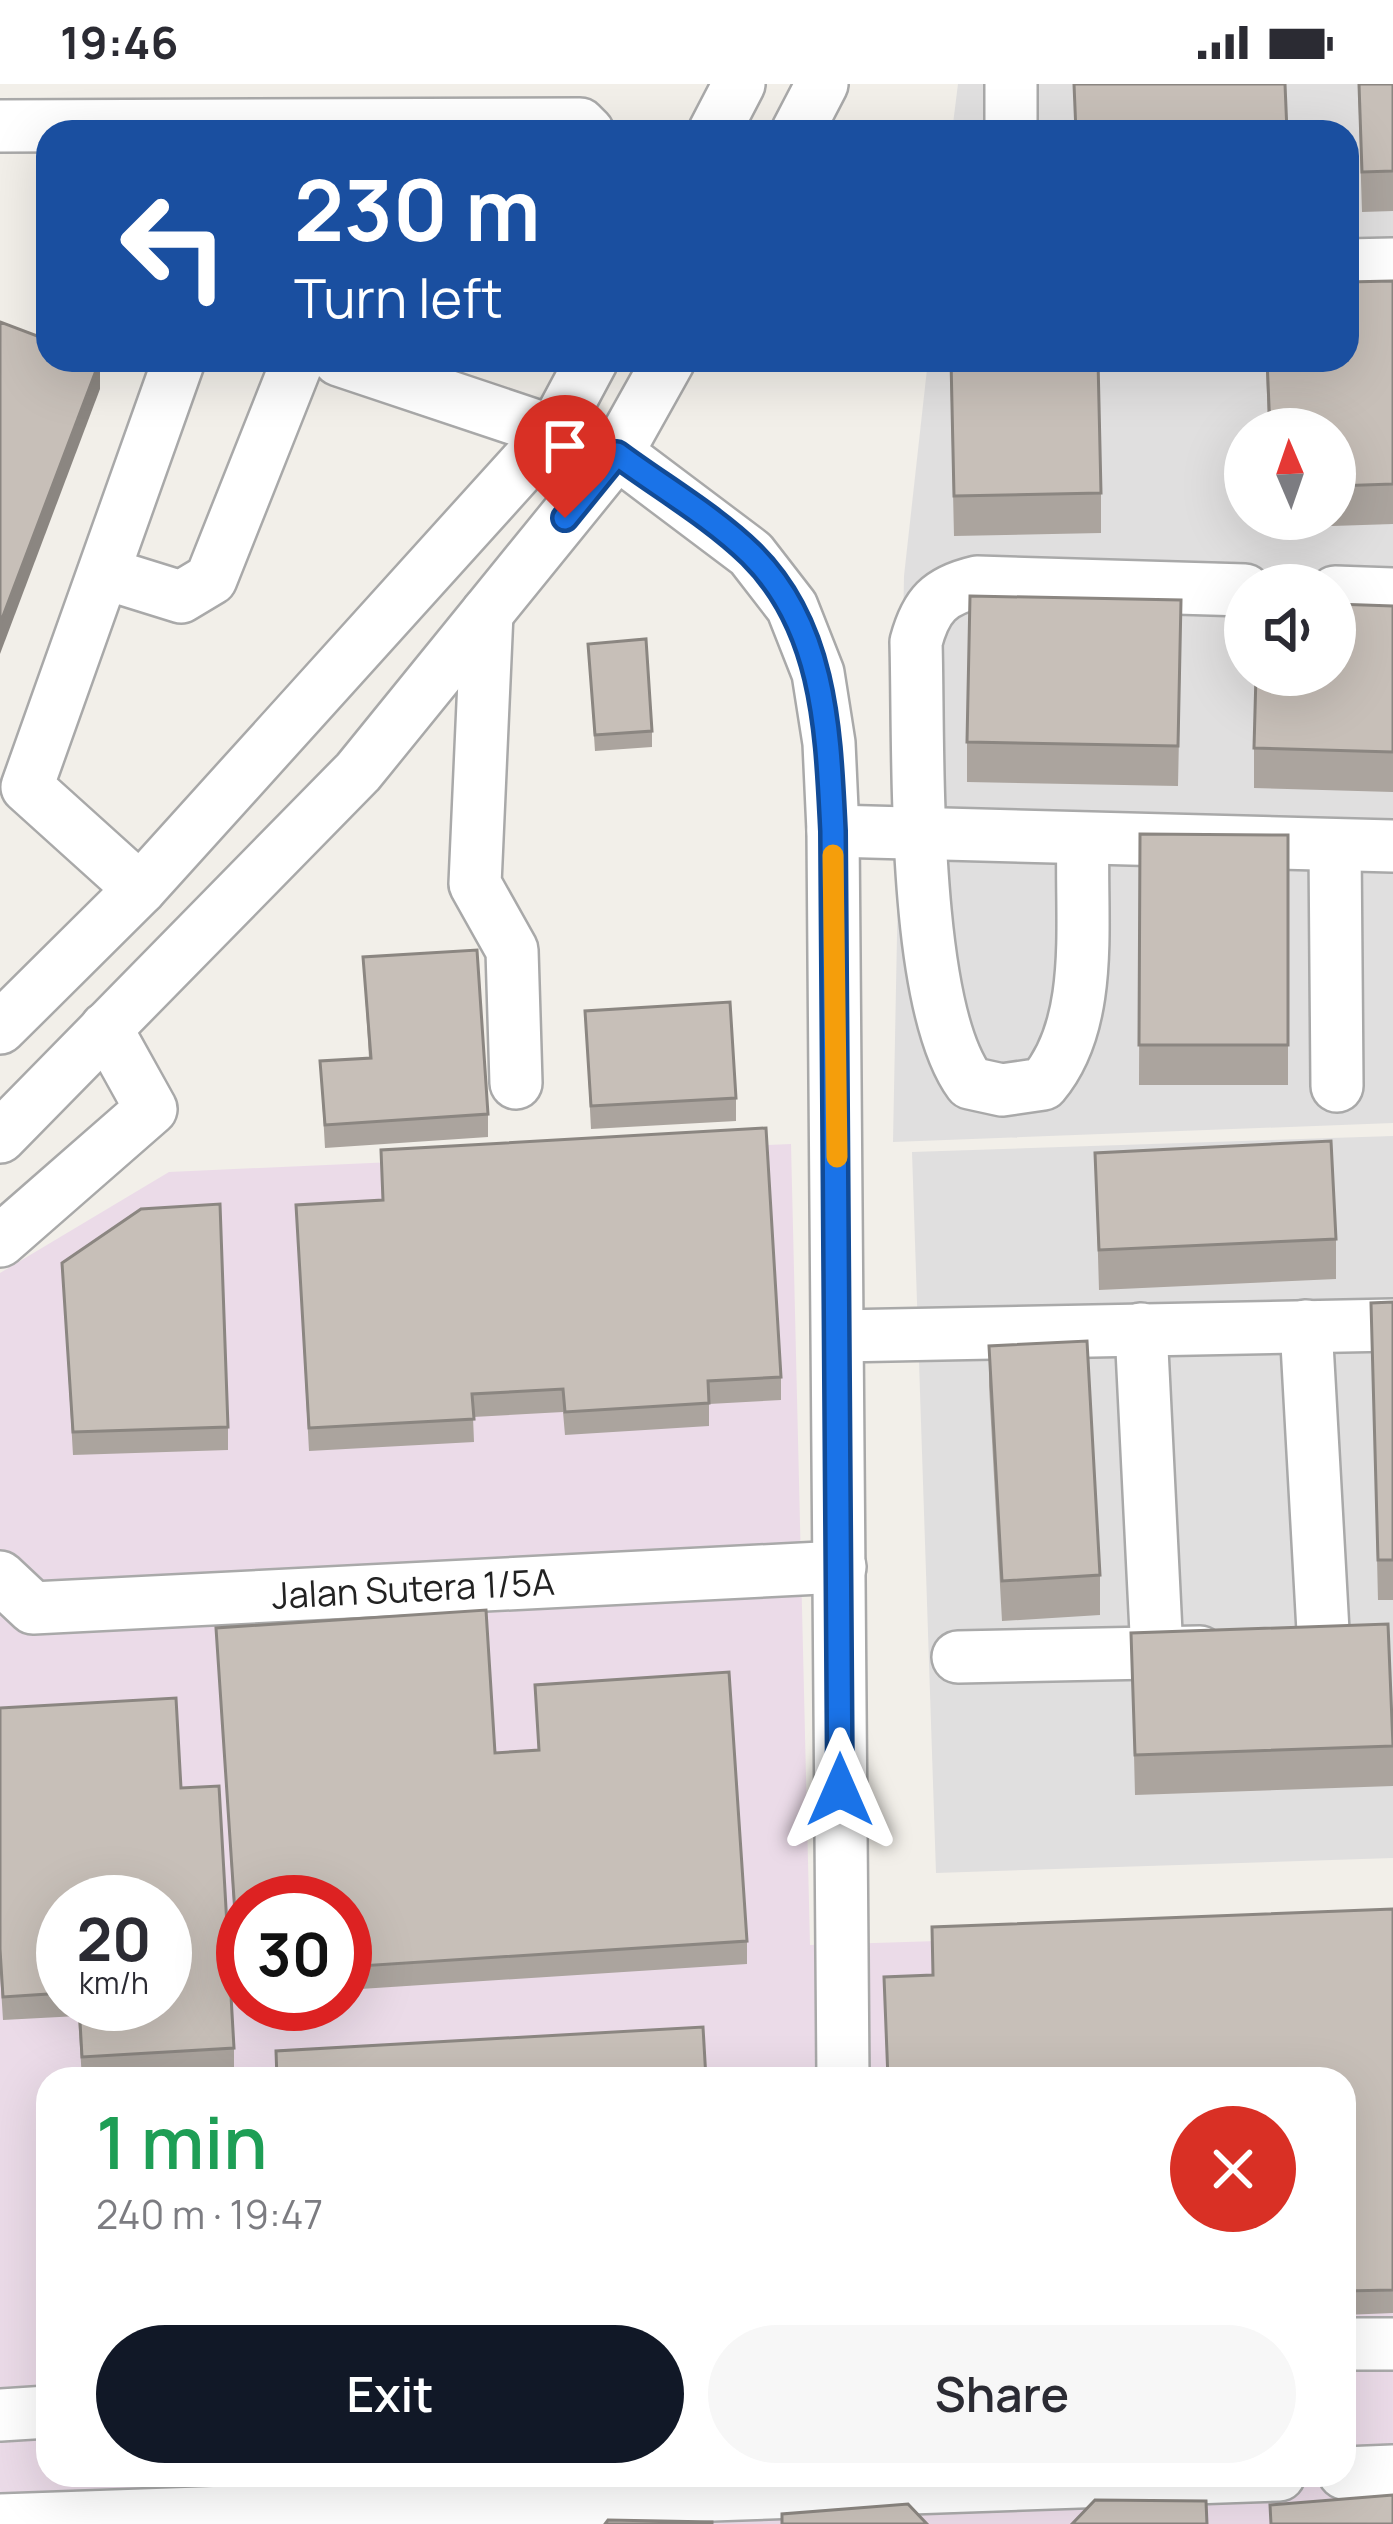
<!DOCTYPE html>
<html lang="en">
<head>
<meta charset="utf-8">
<style>
  :root { --surface:#fff; --page:#f7f7f7; --text:#2b2b33; --muted:#7c7c81; --accent:#111827 }
  body { margin:0; font-family:Manrope,sans-serif; background:var(--page); color:var(--text); height:100vh; display:flex; flex-direction:column; font-size:45px; white-space:nowrap }
  * { box-sizing:border-box; margin:0 }
  p { font-size:39px; color:var(--muted) }
  .icon { flex:none; width:66px; height:66px; fill:none; stroke:currentColor; stroke-width:2; stroke-linecap:round; stroke-linejoin:round }
  .map { position:relative; flex:1; overflow:hidden }
  .details { position:absolute; left:36px; top:1983px; width:1320px; height:420px; display:flex; flex-direction:column; background:var(--surface); border-radius:36px; box-shadow:0 12px 48px #0002 }
  .details>* { flex:none }
  .hud { position:absolute; left:36px; top:36px; width:1323px; height:252px; border-radius:36px; box-shadow:0 12px 48px #0002; background:#1a4fa0; color:#fff; overflow:hidden }
  .needle { width:78px; rotate:358deg }
  .controls { position:absolute; left:1224px; top:324px; display:grid; gap:24px }
  .controls a { display:grid; place-items:center; width:132px; height:132px; border-radius:50%; background:var(--surface); box-shadow:0 12px 48px #0002; font-size:60px }
  .speed { position:absolute; left:36px; top:1791px; display:flex; gap:24px; font-size:60px; font-weight:700; text-align:center }
  .speed>* { display:grid; place-content:center; width:156px; height:156px; border-radius:50%; background:var(--surface); box-shadow:0 12px 48px #0002; line-height:1 }
  .speed small { font-size:30px; font-weight:400 }
  .speed .limit { border:18px solid #d22; background:#fff; color:#111 }
  .pin { position:absolute; display:grid; place-items:center; width:102px; height:102px; color:#fff; margin:-123px -51px; border-radius:50% 50% 50% 0; rotate:-45deg; box-shadow:0 0 12px #0007 }
  .pin .icon { rotate:45deg }
  .me { position:absolute; width:132px; margin:-66px; rotate:0deg; stroke-linejoin:round; filter:drop-shadow(0 0 9px #0008) }
  .turn { display:flex; align-items:center; gap:42px; height:252px; padding:0 60px; font-size:54px }
  .turn .icon { width:156px; height:156px; stroke-width:2.5 }
  .turn b { display:block; font-size:84px; line-height:102px }
  .round { display:grid; place-items:center; flex:none; width:126px; height:126px; border-radius:63px; background:var(--page) }
  .headline { display:flex; align-items:center; justify-content:space-between; height:204px; padding:0 60px }
  h1 { font-size:72px; font-weight:600; line-height:90px; color:#1e9e55 }
  .primary-button { display:flex; gap:24px; margin-top:auto; padding:24px 60px }
  .primary-button a { flex:1; height:138px; border-radius:72px; background:var(--accent); color:#fff; font-size:48px; font-weight:600; line-height:138px; text-align:center }
  .primary-button a+a { background:var(--page); color:var(--text) }
  .status { display:flex; justify-content:space-between; align-items:center; height:84px; padding:0 60px; background:var(--surface); direction:ltr }
  .status svg { height:33px; fill:currentColor }
  .map>svg:first-child { display:block }
  .residential { fill:#e0dfdf; fill-rule:evenodd }
  .industrial { fill:#ebdbe8; fill-rule:evenodd }
  .lines { fill:none; stroke-linecap:round; stroke-linejoin:round }
  .minor-casing { stroke:#a9a9a9; stroke-width:56 }
  .minor { stroke:#fff; stroke-width:51 }
  .wall { fill:#aba49e; fill-rule:evenodd }
  .shaded-wall { fill:#8b8681 }
  .building { fill:#c7bfb8; stroke:#8b8681; stroke-width:3 }
  .route-casing { stroke:#114b97; stroke-width:30 }
  .route { stroke:#1a73e8; stroke-width:21 }
  .slow { stroke:#f59e0b; stroke-width:21 }
  .labels { text-anchor:middle; stroke-width:10; stroke-linejoin:round; paint-order:stroke }
  .street-label { font-size:36px; fill:#222; stroke:#fff }
</style>
</head>
<body>
<div class="status"><b>19:46</b><svg viewBox="0 0 49 12"><path d="M0 12V9h3v3zM5 12V6h3v6zM10 12V3h3v9zM15 12V0h3v12zM26 1h20v11H26zM47 4h2v5h-2z"/></svg></div>
<div class="map">
<svg width="1393" height="2440" viewBox="0 0 1393 2440">
  <rect width="100%" height="100%" fill="#f2efe9"/>
  <!-- residential -->
  <path class="residential" d="M958,0H1393V1039L893,1058L904,492L928,276H1347V48H952ZM1245,345H1335V435H1245ZM1245,501H1335V591H1245Z
    M1393,1052V1774L936,1789L912,1068Z"/>
  <!-- industrial -->
  <path class="industrial" d="M791,1060L810,1861L1393,1843V2440H0V1189L169,1088ZM63,1818H165V1920H63ZM243,1818H345V1920H243ZM48,1995H1344V2391H48Z"/>
  <g class="lines">
    <!-- minor casing -->
    <g class="minor-casing">
      <g id="minor">
        <path d="M0,42L580,40L588,48"/>
        <path d="M714,48L739,0"/>
        <path d="M797,48L822,0"/>
        <path d="M1011,48V0"/>
        <path d="M1347,181L1393,180"/>
        <path d="M339,276L617,369L751,470L792,523L818,589L829,659L833,747L843,1995"/>
        <path d="M107,490L181,513L211,495L298,276"/>
        <path d="M1335,508L1393,510"/>
        <path d="M487,529L475,800L512,866L516,999"/>
        <path d="M833,747L1393,762"/>
        <path d="M1083,756C1080,834 1096,937 1043,1000L1002,1006L970,999C911,919 919,663 916,558C926,521 939,507 977,498L1245,506"/>
        <path d="M1335,761L1337,1002"/>
        <path d="M140,805L27,703L179,276"/>
        <path d="M0,944L140,805L554,347L592,276"/>
        <path d="M0,1053L358,688L617,369L669,276"/>
        <path d="M0,1157L151,1025L106,944"/>
        <path d="M1306,1242L1324,1565"/>
        <path d="M1141,1245L1157,1569"/>
        <path d="M840,1252L1393,1241"/>
        <path id="s1" d="M0,1493L33,1524L840,1483"/>
        <path d="M958,1573L1200,1568"/>
        <path d="M1344,2260H1393"/>
        <path d="M0,2331L48,2328"/>
        <path d="M1344,2389L1393,2387"/>
        <path d="M0,2436L1279,2391"/>
      </g>
    </g>
    <!-- minor -->
    <use href="#minor" class="minor"/>
  </g>
  <!-- wall -->
  <path class="wall" d="M1358,0H1393V127L1362,128Z
    M1393,197V440L1272,444L1271,435H1335V345H1268L1266,276H1347Z
    M950,276L1101,409V449L954,452Z
    M1393,522V708L1254,704V664Z
    M1181,556L1178,702L967,698V658Z
    M588,560L652,647V663L595,667Z
    M1140,750L1288,751V1001H1139Z
    M363,873L488,1030V1053L325,1064L320,977L369,974Z
    M585,927L736,1014V1037L591,1045Z
    M381,1066L781,1293V1316L709,1320V1342L565,1351L563,1328L473,1333L474,1358L309,1367L296,1121L382,1116Z
    M1095,1069L1336,1155V1195L1099,1206Z
    M62,1179L228,1343V1366L73,1371Z
    M1393,1218V1516H1378L1371,1219Z
    M989,1262L1100,1491V1531L1002,1537L989,1302Z
    M216,1544L495,1669L538,1666L535,1601L747,1857V1880L345,1906V1818H243V1913H239Z
    M1131,1549L1393,1662V1702L1135,1711Z
    M0,1624L181,1704L234,1964V1987L82,1995L78,1932L3,1936L0,1888ZM63,1818L165,1920H63Z
    M1393,1825V2229L1344,2231V1995H887L884,1893L932,1892Z"/>
  <!-- shaded-wall -->
  <path class="shaded-wall" d="M100,276V305L0,570V540Z"/>
  <!-- building -->
  <path class="building" d="M1074,0H1285L1287,48H1076Z
    M1359,0H1393V87L1362,88Z
    M1393,197V400L1335,402V345H1270L1267,276H1347V198Z
    M0,238L48,256V276H100L0,540Z
    M951,276H1098L1101,409L954,412Z
    M970,512L1181,516L1178,662L967,658Z
    M1335,520L1393,522V668L1254,664L1256,591H1335Z
    M646,555L652,647L595,651L588,560Z
    M1140,750L1288,751V961H1139Z
    M477,866L488,1030L325,1041L320,977L371,974L363,873Z
    M730,918L736,1014L591,1022L585,927Z
    M766,1044L781,1293L708,1297L709,1319L565,1328L563,1305L472,1310L474,1335L309,1344L296,1121L383,1116L381,1066Z
    M1331,1057L1336,1155L1099,1166L1095,1069Z
    M220,1120L228,1343L73,1348L62,1179L141,1125Z
    M1393,1218V1476H1378L1371,1219Z
    M1087,1257L1100,1491L1002,1497L989,1262Z
    M486,1526L495,1669L539,1666L535,1601L729,1588L747,1857L345,1883V1818H243V1890H239L216,1544Z
    M1388,1540L1393,1662L1135,1671L1131,1549Z
    M176,1614L181,1704L219,1702L234,1964L82,1973L79,1920H165V1818H63V1909L3,1913L0,1865V1624Z
    M1393,1825V2206L1344,2207V1995H888L884,1893L933,1891L932,1843Z
    M703,1943L706,1995H277L276,1967Z
    M1393,2411V2440H1271L1270,2421Z
    M1095,2416L1206,2417L1207,2440H1072Z
    M908,2420L927,2440H782V2430Z
    M608,2436L712,2438V2440H605Z"/>
  <g class="lines">
    <!-- route casing -->
    <g class="route-casing">
      <path id="route" d="M565,434L617,370C660,402 712,432 751,470C826,544 828,649 833,747L840,1706"/>
    </g>
    <!-- route -->
    <use href="#route" class="route"/>
    <!-- slow -->
    <path class="slow" d="M833,771L837,1073"/>
  </g>
  <g class="labels">
    <!-- street labels -->
    <g class="street-label">
      <text dy="13" stroke="none"><textPath href="#s1" startOffset="426">Jalan Sutera 1/5A</textPath></text>
    </g>
  </g>
</svg>
<div class="controls">
<a><svg class="needle" viewBox="-14 -14 28 28"><path d="M0-13l5 13h-10z" fill="#e53935"/><path d="M0 13l5-13h-10z" fill="#7c7c81"/></svg></a>
<a><svg class="icon" aria-label="sound" viewBox="0 0 24 24"><path d="M4 9h4l5-4v14l-5-4H4zM17 9q2 3 0 6"/></svg></a>
</div>
<div class="speed"><div>20<small>km/h</small></div><div class="limit">30</div></div>
<div class="pin" style="left:565px;top:434px;background:#d93025"><svg class="icon" aria-label="arrive" viewBox="0 0 24 24"><path d="M6 21V4h12l-3 4 3 4H6"/></svg></div>
<svg class="me" style="left:840px;top:1706px" viewBox="-20 -20 40 40"><path d="M0-17L14 15 0 8-14 15z" fill="#1a73e8" stroke="#fff" stroke-width="4"/></svg>
<div class="hud">
<div class="turn"><svg class="icon" aria-label="left" viewBox="0 0 24 24"><path d="M17 20v-9H6M10 6l-5 5 5 5"/></svg><div><b>230 m</b>Turn left</div></div>
</div>
<section class="details">
<div class="headline"><div><h1>1 min</h1><p>240 m · 19:47</p></div><a class="round" style="background:#d93025;color:#fff"><svg class="icon" aria-label="close" viewBox="0 0 24 24"><path d="M6 6l12 12M18 6L6 18"/></svg></a></div>
<div class="primary-button"><a>Exit</a><a>Share</a></div>
</section>
</div>
</body>
</html>
